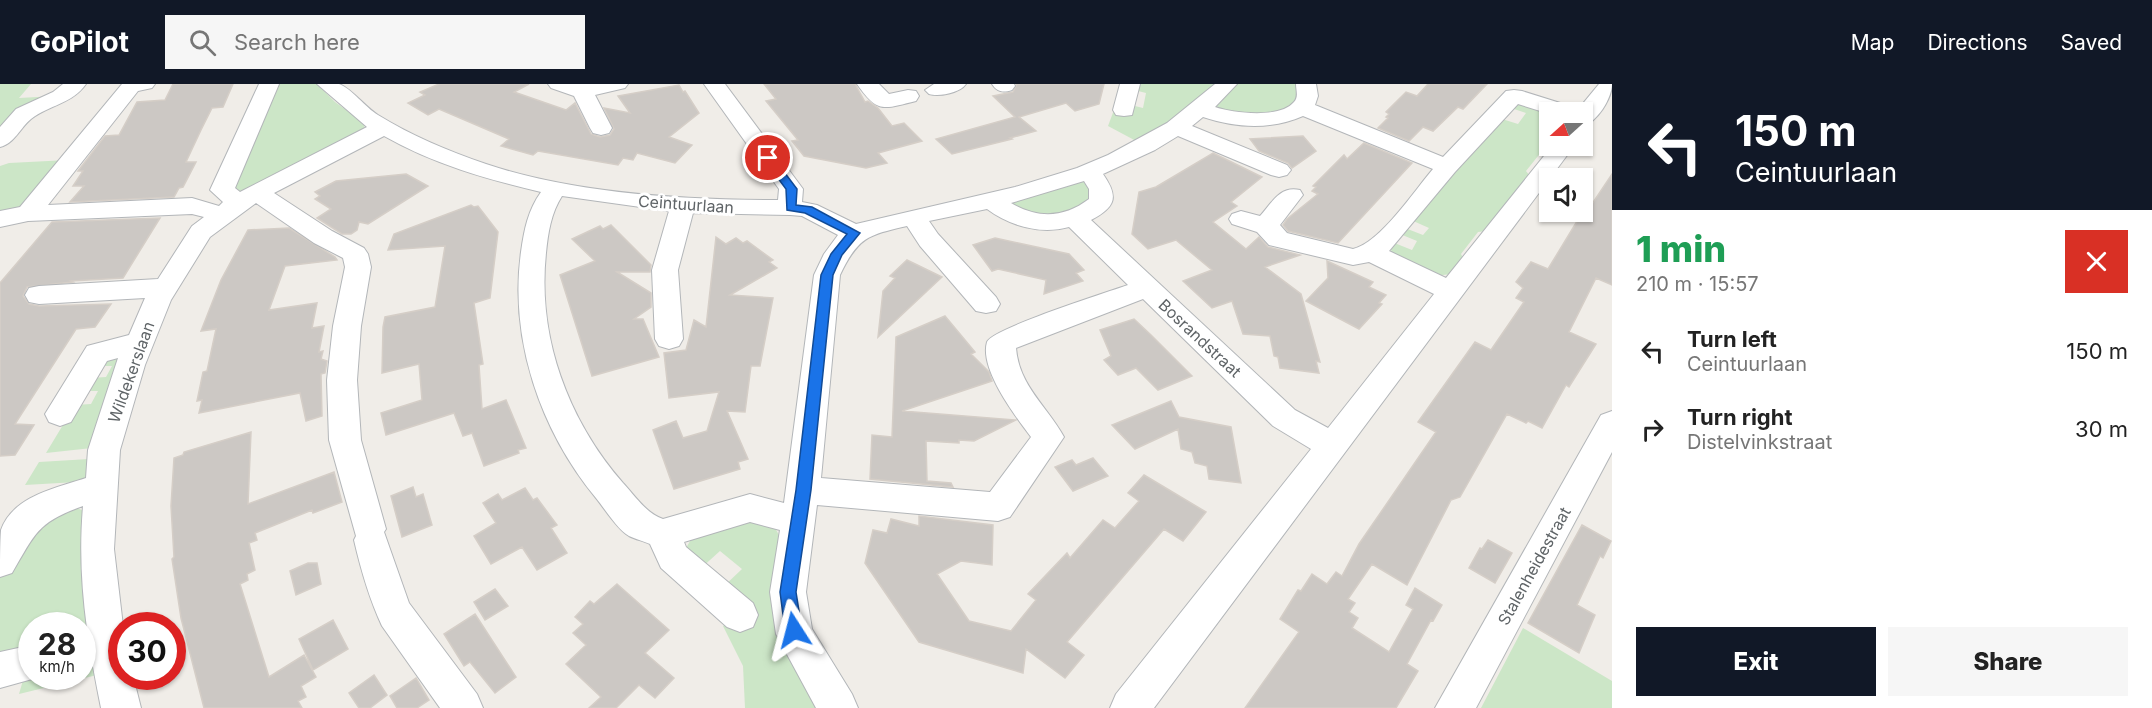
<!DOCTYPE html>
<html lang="en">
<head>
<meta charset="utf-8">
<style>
  :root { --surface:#fff; --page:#f6f6f6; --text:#222; --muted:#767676; --accent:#111827 }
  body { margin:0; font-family:Inter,sans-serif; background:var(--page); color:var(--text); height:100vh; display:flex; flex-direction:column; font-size:22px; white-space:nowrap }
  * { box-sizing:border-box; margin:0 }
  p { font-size:20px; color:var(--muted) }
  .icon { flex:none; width:33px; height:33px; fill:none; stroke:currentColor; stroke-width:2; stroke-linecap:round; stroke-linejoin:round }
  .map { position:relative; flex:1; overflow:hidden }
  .drawer { display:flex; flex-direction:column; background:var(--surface); width:540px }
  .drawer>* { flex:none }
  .top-card { background:#111827; color:#fff; overflow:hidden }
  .needle { width:39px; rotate:249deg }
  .buttons { position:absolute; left:1539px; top:18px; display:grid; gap:12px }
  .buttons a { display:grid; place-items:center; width:54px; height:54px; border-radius:0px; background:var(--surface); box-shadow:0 2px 4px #0004; font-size:30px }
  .speed { position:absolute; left:18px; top:528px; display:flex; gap:12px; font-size:30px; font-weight:700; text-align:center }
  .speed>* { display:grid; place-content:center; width:78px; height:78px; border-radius:50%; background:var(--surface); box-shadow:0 2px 4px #0004; line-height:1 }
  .speed small { font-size:15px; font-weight:400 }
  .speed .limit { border:9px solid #d22; background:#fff; color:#111 }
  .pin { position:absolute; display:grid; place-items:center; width:51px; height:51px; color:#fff; margin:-26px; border:3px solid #fff; border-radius:50%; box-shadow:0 2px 6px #0007 }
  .me { position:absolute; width:66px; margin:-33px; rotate:351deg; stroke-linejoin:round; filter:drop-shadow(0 0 4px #0008) }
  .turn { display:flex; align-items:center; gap:21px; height:126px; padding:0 24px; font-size:27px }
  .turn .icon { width:78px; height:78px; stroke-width:2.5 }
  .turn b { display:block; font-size:42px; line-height:51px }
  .round { display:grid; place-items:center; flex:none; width:63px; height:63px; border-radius:0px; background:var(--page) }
  .head { display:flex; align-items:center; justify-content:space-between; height:102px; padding:0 24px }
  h1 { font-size:36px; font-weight:800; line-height:45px; color:#1e9e55 }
  .cta { display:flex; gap:12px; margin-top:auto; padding:12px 24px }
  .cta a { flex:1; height:69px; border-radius:0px; background:var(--accent); color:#fff; font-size:24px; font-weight:800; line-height:69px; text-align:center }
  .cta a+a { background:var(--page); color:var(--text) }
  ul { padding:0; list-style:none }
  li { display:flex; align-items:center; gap:18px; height:78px; padding:0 24px }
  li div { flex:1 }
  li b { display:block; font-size:22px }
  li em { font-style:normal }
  header { display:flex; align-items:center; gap:36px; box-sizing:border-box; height:84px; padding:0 30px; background:var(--accent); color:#fff }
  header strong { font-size:28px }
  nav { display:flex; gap:33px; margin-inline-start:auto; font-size:21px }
  .search { width:420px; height:54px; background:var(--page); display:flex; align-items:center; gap:15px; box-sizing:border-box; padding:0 21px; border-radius:0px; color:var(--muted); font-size:22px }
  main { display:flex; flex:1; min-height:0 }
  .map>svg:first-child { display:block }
  .green { fill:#cce6c7 }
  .building { fill:#ccc8c4; stroke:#d5cec7; stroke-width:1.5 }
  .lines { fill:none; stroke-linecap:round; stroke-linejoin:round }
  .minor-casing { stroke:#b3b6b9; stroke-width:2 }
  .minor { fill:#fff; fill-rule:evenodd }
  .route { fill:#1a73e8; stroke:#114b97; stroke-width:1.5 }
  .labels { text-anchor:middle; stroke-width:6; stroke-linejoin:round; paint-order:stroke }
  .street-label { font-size:16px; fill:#5f6467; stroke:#fff }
</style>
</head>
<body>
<header>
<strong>GoPilot</strong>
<div class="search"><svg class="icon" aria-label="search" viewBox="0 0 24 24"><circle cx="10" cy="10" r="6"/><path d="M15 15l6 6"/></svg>Search here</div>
<nav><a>Map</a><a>Directions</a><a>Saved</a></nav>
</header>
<main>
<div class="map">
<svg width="1612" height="624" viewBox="0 0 1612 624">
  <rect width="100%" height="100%" fill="#f0ede8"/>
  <!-- green -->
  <path class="green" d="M0,0H31L19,14L56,12L0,49Z
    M275,0H317L335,18L363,38L365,45L254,106L237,107L230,101Z
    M1136,0H1216L1198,20L1138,58L1108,42L1114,26L1131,21L1143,24L1146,9L1134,6Z
    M1237,0H1302L1298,22L1267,32L1219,27L1217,22Z
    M1524,19L1550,28V62H1553L1549,67H1542L1526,87L1530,92L1487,147L1478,148L1461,170L1464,176L1451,190L1435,192L1391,168L1392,158L1412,166L1417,157L1400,150L1405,144L1423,151L1429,144L1411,136L1502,35L1518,40L1526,29L1511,24L1515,20Z
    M68,76L26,126L0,132V82L9,79Z
    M1086,96L1096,110L1080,126L1046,136L1007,122L1012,118Z
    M121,268L92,364L46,369L75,321L91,320L98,307H83L91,294L106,293L112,282H99Z
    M89,375L92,376L86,395L77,398L25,401L39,378Z
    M73,422L86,428L84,516L97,591L19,610L26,586L32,592H82V542H32L31,569L0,576V492L31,439Z
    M743,433L774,442L780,453L775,531L784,566L818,624H745L743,582L723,542L731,536L722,504L742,485L720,467L700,485L686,464L693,452Z
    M1523,544L1612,597V624H1481Z"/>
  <!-- building -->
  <path class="building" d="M173,0H233L223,23L212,24L201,46L186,78H196L183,103L179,104L174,113L70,118L84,102H73L83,87H78L105,52L119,51L137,18L165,16Z
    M439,0H529L514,8L566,26L575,19L591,50L600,53L610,51L614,45L604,24L630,29L618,12L679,1L683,8L685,7L699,29L669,53L692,61L675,79L637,69L633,76L623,74L618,81L538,67L533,71L501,62L509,55L439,25L428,31L408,19L425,11L420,8Z
    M764,0H855L865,18L868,17L878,24L892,42L904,39L922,57L878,69L887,79L866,84L804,72L792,57L798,56L766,17L776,15Z
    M1017,0H1104L1099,20L1075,27L1066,19L1019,33L1036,47L1010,54L1012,55L952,70L936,55L1015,33L993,12L1013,8Z
    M1428,0H1487L1463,25L1458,23L1433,47L1423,43L1409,57L1378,44L1388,34L1386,33L1389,30L1386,28L1406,8L1417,12Z
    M1303,52L1316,67L1292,84L1288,79L1259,67L1250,55Z
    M1364,59L1412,79L1338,159L1288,147L1283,141L1287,135L1318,110L1312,107L1316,103L1313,102L1344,71L1347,75Z
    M1213,69L1262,93L1231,118L1237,122L1213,138L1246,165L1259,153L1268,163L1300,171L1265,183L1301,210L1320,278L1316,277L1319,289L1280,284L1278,273L1274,272L1270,252L1243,250L1232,217L1212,224L1183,197L1212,186L1176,156L1148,165L1132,150L1139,108L1156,103Z
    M406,90L428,102L368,140L359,138L357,146L351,150H342L317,134L331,125L315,115L320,112L315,108L336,97Z
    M1612,90V201L1596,194L1569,248L1596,260L1569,303L1566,301L1542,344L1528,337L1526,339L1507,330L1460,413L1451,416L1407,501L1372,480L1348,515L1355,519L1349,528L1358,534L1352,544L1389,568L1413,525L1406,521L1415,504L1442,521L1433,537L1431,536L1407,580L1418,587L1396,624H1245L1299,548L1280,535L1298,506L1301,507L1312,490L1327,500L1336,488L1342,492L1359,460L1436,348L1418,338L1475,258L1491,266L1524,218L1516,214L1523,204L1516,198L1531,178L1548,185L1579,134L1585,125L1588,126Z
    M471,121L474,123L478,122L498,148L490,214L474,219L483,280L479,281L482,325L506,316L526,364L518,366L519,369L484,382L472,349L463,352L454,329L386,351L381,329L422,316L419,280L382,289L383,243L385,233L435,223L445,162L388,166L394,150Z
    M160,134L123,194L71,197L73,198L27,203L23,212L29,220L39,222L111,220L95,243L76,245L15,340L34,341L15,371L0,372V199L52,138Z
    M611,141L651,181L650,188H617L651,209V223L634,235H643L659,273L592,292L560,191L595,177L572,155L600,142L603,145Z
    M289,144L335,173L337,176L285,182L269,226L317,219L312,244L324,242L319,268L323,267L321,275L327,277L325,289L321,290L322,332L306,337L300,309L199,329L202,316L197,317L203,288L207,287L216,245L201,247L221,196L248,146Z
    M716,153L726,160L736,154L743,159L747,157L773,176L769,178L777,184L730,211L773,214L760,282H751L745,328L727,327L748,375L738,378L740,385L674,405L653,346L676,337L683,354L707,347L719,308L669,314L664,269L686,266L694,236L706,243Z
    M995,154L1069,170L1084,186L1076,189L1083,197L1044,210L1046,196L998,185L992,187L973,161Z
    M907,176L942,193L878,253L883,207L895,194L890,192Z
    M1327,177L1373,198L1369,203L1386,211L1379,219L1382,220L1359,245L1306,217L1328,194Z
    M945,232L975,268L971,270L989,288L992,297L902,327L1016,336L974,357L959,356V359L926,357L927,397L951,399L953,403L870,395L872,351L892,353L896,253Z
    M1134,235L1151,251L1192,292L1158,306L1136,284L1118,291L1104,276L1111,272L1100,246Z
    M1171,317L1179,333L1231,343L1241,399L1209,395L1207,382L1195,379L1192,368L1181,365L1178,345L1135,365L1112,341Z
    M251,348L248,420L334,388L342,418L313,429L312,426L255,449L257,456L249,459L255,486L247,490L248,496L240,500L269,593L304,571L316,593L301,602L306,613L298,617L302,624H204L181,534L172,475L174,473L171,422L174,374L183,371L184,368Z
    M1093,374L1108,392L1073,407L1055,383L1072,376L1076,381Z
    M1144,391L1206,428L1183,457L1164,445L1067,558L1084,571L1065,594L1026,565L1023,589L919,558L865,479L873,446L887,449L891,435L919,442V432L993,441L992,481L961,477L937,490L969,537L1011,547L1036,516L1028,510L1067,469L1070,474L1103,436L1115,444L1139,417L1128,409Z
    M413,403L416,413L423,410L432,441L402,453L391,412Z
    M525,404L533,416L537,414L557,441L551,444L567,469L537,486L522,463L491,480L474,452L496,439L483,419L498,410L502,416Z
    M1582,441L1611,457L1603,474L1600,472L1577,521L1595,531L1579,569L1528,539Z
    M1488,456L1512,469L1495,499L1469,484L1480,464L1482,465Z
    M308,479H317L321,500L296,511L290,487Z
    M617,500L669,546L645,569L674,594L655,614L639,601L616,624H589L601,613L566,580L586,561L573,549L583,540L575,533L590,517L594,520Z
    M495,505L508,522L485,536L474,518Z
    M475,530L516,593L495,609L470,578L464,582L444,550Z
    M333,536L348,565L313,586L299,555Z
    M374,591L387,611L370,624H359L349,609Z
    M416,594L429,616L417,624H397L390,612Z"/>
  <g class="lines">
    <!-- minor casing -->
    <g class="minor-casing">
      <path id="minor" d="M63,0H86C72,20 49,21 31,35C20,44 15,59 0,63V43L16,25L53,8Z
        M122,0H155L152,4L138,7L48,121L192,114L219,122L223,118L210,106L259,0H279L235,104L240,108L367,43L317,0C323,0 333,0 339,0C351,4 366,24 378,31C412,52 448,67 486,80C575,110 685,116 778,116L779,105L704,0H725L803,105L802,118L817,121L856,140L1015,103L1077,84L1108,71L1167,39L1215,0H1237L1215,23C1233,29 1280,35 1294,18C1299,13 1296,6 1296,0H1316L1318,12L1315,21L1443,73L1506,7L1514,6L1522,7L1573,23L1576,28L1550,30L1518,20L1455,88L1389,167L1446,194L1552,62H1574L1154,624H1110L1116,610L1311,365L1273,342L1143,215L1016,264C1019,302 1047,322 1064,353L1010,433L998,437L817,421L806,508L812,545L852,610L858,624H816L776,550L770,508L780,446L750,438L684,458L686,463L753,519L758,531L753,543L740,548L727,543L661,484L650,460C643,457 635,455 629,452C617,445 605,425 596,414C540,346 509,255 521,168C524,146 528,126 541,108C486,95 433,80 384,52L274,109L332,147L364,164L368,170L371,183L361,242L357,296L361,356L386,445L384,448L409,519L477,610L483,624H440L382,542C369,514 361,486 354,456L356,452L329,356L327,296L333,242L345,183L343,174L314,159L256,119L210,153L171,216L145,281L120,366L114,465L123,542H122V592H133L141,624H101C87,555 77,493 83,422C38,438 36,448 12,489L0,493C0,480 0,459 1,446C13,412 56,404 86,394L88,366L118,274L107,277L71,338L60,342L49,338L45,330L87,262L129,251L145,214L39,220L29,218L25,211L29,204L39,202L158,195L192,142L204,133L192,130L28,137L0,143V127L20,123ZM1303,32L1433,85C1414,107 1380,159 1353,165L1287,149L1280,141L1303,111L1300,106C1280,101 1272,119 1260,132L1241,127L1232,130L1229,135L1232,140L1257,148L1269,161L1353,181L1369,178L1434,210L1328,344L1295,326L1091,136C1116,123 1119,113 1103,90L1155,66L1178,52L1271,91L1279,93L1287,91L1291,86L1287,81L1192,42L1203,33C1236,44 1271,46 1303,32ZM1084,97L1089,105V115C1064,134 1038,135 1011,119ZM562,112L669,127L652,186L655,255L659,262L669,265L679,262L683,255L678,186L693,129L790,131L802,132L838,151L824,170L814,191L784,419L750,410L663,435C646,429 636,413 623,399C568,336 537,253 546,169C548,149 551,129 562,112ZM987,125C1010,142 1041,151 1069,143L1128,201C1108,208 991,245 987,258C979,285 1016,333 1031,353L990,408L821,394L840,191C858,153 868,151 907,142L920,162L976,227L986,229L996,227L1000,220L996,213L938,150L929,137Z
        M548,0H628L625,4L595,11L612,44L609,49L601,51L593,49L590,44L574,12L551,4Z
        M857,0H879L889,10L908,6L916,7L919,12L916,17C883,25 878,30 857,0Z
        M934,0H966C960,9 939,13 929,10L925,6Z
        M992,0H1014L1015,2L1012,6C1003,9 997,8 992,0Z
        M1120,0H1140L1132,31L1124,32L1116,31L1113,26Z
        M1599,0H1612C1612,14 1597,39 1582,42V28H1576Z
        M1612,327V368L1476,624H1435L1601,331Z
        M32,561V592H43L0,604V568Z"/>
    </g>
    <!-- minor -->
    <use href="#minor" class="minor"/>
  </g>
  <!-- route -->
  <path class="route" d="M768,71L772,72L797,105L796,121L812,123L860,149L842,171L833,191L811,406L796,508L802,546L799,552L794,554L788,552L785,546L780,508L796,406L821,191L831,170L847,150L805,129L787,126L786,105L763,74Z"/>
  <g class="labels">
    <!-- street labels -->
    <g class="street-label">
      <text transform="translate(686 120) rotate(4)" y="6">Ceintuurlaan</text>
      <text transform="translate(1200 254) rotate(43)" y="6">Bosrandstraat</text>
      <text transform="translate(131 288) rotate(-70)" y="6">Wildekerslaan</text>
      <text transform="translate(1534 482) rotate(-61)" y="6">Stalenheidestraat</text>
    </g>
  </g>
</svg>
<div class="buttons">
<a><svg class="needle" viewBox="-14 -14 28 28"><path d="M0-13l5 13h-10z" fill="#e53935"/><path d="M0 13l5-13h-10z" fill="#767676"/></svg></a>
<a><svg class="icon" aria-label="sound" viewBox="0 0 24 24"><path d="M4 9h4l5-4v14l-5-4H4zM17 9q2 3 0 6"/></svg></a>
</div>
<div class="speed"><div>28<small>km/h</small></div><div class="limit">30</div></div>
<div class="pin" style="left:768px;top:74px;background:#d93025"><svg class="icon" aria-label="arrive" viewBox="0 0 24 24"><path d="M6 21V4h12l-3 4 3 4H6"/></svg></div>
<svg class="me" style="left:794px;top:546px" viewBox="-20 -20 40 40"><path d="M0-17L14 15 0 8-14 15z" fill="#1a73e8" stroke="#fff" stroke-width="4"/></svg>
</div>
<section class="drawer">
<div class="top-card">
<div class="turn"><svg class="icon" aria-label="left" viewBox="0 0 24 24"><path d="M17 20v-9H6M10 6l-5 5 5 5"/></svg><div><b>150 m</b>Ceintuurlaan</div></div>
</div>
<div class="head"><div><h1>1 min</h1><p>210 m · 15:57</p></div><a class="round" style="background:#d93025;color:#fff"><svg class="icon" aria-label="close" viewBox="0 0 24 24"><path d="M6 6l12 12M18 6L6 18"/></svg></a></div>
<ul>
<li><svg class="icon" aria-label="left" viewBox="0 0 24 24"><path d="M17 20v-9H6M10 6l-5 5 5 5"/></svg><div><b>Turn left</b><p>Ceintuurlaan</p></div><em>150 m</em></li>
<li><svg class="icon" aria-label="right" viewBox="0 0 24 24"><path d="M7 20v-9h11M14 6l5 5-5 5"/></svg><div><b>Turn right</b><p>Distelvinkstraat</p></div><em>30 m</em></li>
</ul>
<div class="cta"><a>Exit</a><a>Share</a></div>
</section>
</main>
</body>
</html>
